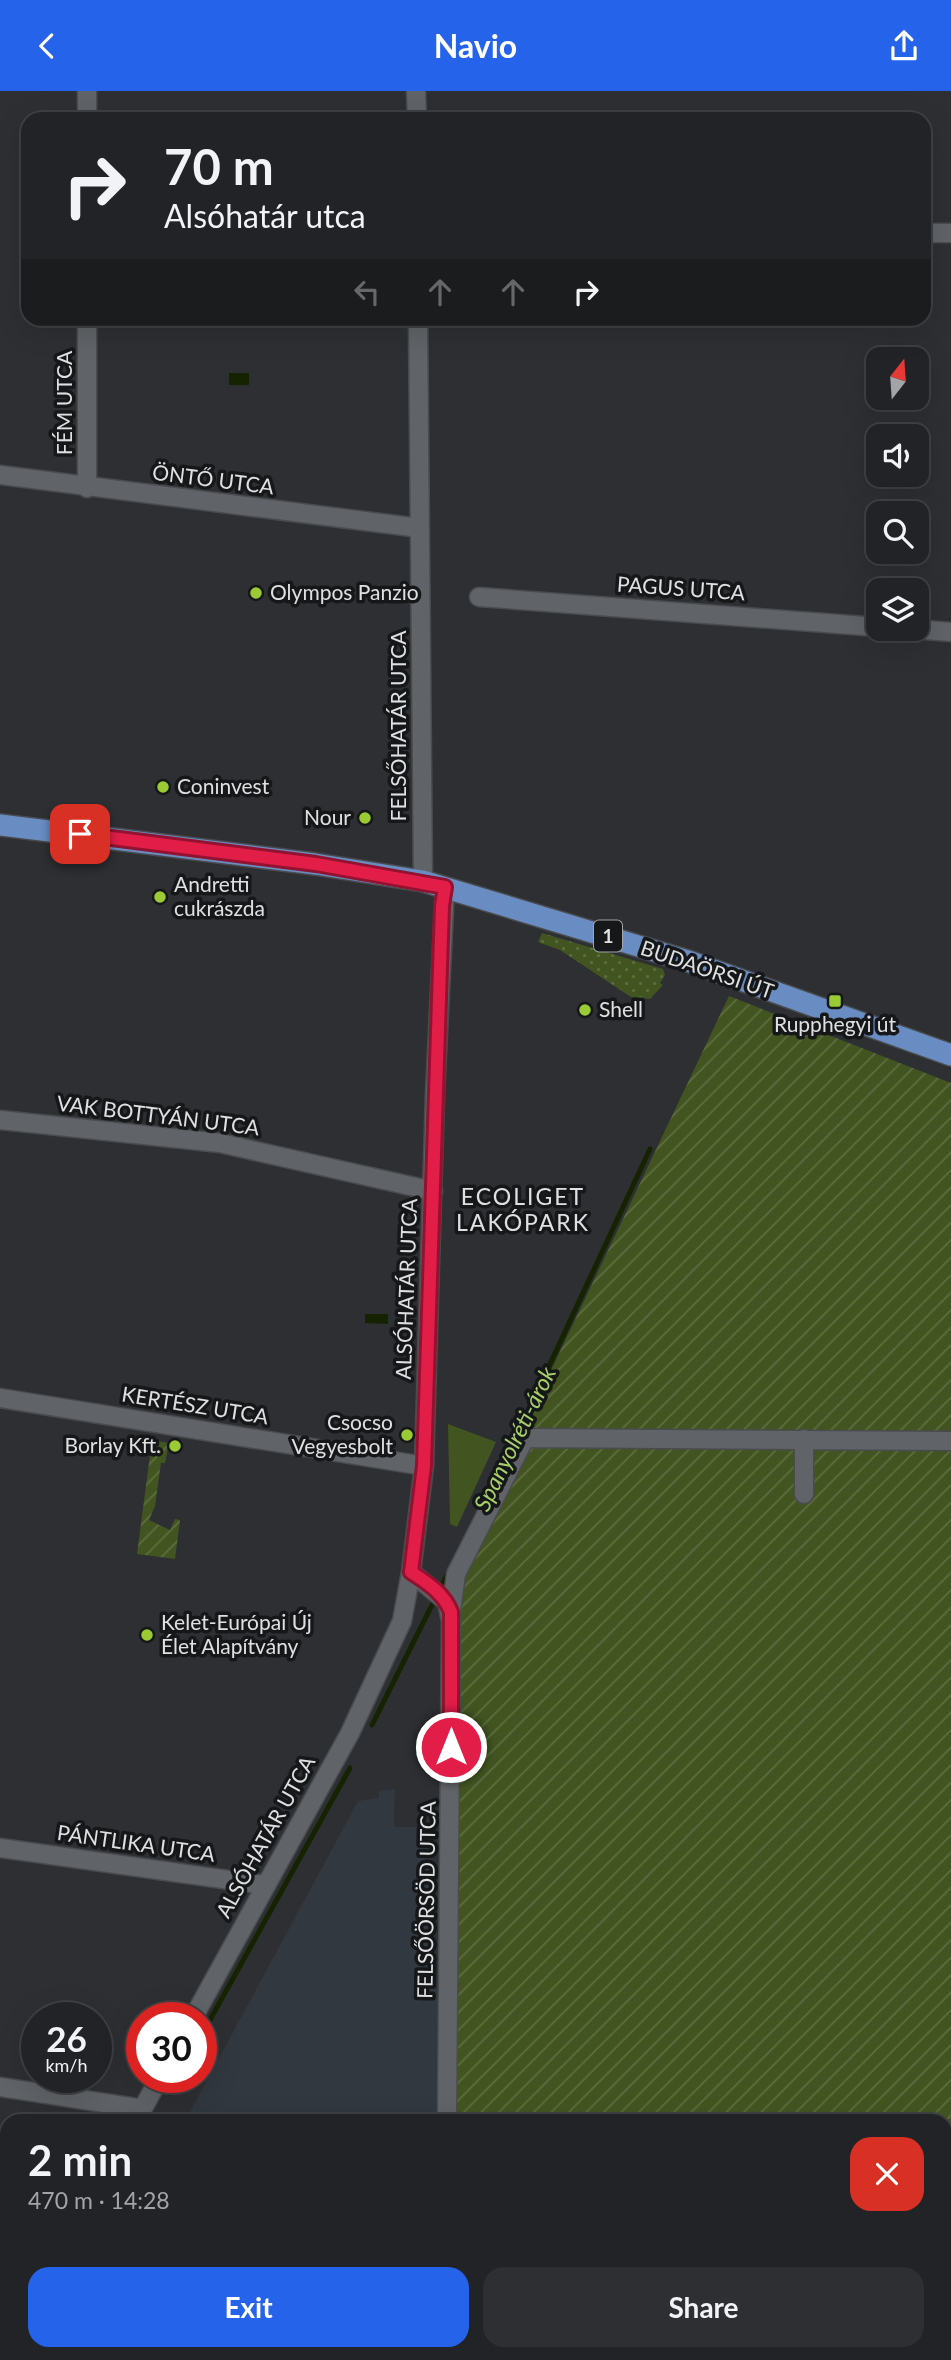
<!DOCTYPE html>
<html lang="en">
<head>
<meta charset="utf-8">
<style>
  :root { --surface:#222326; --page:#2e2f32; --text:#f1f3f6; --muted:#a2a4a7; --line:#3f4043; --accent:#2563eb }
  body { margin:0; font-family:Lato,sans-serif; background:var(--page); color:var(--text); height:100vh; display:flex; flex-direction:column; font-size:26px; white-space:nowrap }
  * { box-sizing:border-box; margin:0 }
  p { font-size:23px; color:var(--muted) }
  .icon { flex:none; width:38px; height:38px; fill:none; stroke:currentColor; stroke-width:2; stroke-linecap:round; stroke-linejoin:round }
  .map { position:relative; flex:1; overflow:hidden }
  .side { position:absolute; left:0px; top:2023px; width:952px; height:247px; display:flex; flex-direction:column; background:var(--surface); border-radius:21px 21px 0 0; box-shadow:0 7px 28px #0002,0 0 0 2px var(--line) }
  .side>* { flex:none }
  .top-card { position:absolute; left:21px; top:21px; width:910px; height:214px; border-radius:21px; box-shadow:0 7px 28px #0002,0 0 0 2px var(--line); background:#222326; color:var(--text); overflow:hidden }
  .needle { width:46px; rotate:17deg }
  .tools { position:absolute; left:866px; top:256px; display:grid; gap:14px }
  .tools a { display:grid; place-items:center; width:63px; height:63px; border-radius:14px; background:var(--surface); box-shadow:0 7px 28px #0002,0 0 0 2px var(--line); font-size:35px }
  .speed { position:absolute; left:21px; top:1911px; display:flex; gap:14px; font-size:35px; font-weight:700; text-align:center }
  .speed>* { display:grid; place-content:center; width:91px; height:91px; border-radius:50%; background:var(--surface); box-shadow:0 7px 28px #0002,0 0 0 2px var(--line); line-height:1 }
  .speed small { font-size:18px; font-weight:400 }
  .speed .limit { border:10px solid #d22; background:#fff; color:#111 }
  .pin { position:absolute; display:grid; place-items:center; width:60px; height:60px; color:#fff; margin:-30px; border-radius:14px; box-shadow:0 4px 10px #0006 }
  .me { position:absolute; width:77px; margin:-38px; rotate:0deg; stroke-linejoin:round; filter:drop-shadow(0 0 5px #0008) }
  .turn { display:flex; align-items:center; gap:24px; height:147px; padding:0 28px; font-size:32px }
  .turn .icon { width:91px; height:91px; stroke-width:2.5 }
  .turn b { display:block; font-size:49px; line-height:60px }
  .lanes { display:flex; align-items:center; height:66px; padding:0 28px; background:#0003; justify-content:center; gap:35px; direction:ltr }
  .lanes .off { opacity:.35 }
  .round { display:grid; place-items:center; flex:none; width:74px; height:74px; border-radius:21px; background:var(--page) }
  .head { display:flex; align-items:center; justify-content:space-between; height:119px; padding:0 28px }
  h1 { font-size:42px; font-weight:700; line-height:52px }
  .action { display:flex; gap:14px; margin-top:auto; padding:14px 28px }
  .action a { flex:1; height:80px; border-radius:21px; background:var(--accent); color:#fff; font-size:28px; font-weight:700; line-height:80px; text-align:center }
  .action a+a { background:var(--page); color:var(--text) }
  header { display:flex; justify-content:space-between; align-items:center; height:91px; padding:0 28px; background:var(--accent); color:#fff; font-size:32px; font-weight:700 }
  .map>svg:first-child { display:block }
  .built { fill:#323840 }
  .grass { fill:url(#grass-dots) }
  .park { fill:#425521 }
  .garden { fill:url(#garden-furrows) }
  .water { fill:#162300 }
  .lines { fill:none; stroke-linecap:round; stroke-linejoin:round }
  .stream { stroke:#162300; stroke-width:5 }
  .street-casing { stroke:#494b4e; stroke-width:21 }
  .primary-casing { stroke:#494b4e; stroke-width:24 }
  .street { stroke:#606367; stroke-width:18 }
  .primary { stroke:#698cc2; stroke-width:21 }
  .route-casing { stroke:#92132f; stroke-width:18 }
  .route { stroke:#e11d48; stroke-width:12 }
  .poi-dot { fill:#9acb34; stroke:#161719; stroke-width:2.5 }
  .labels { text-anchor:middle; stroke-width:7; stroke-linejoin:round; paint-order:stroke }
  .shield { fill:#161719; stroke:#a2a4a6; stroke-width:2 }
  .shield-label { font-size:19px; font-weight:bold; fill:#dee0e2 }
  .street-label { font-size:21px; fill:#dee0e2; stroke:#161719 }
  .poi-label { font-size:21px; fill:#dee0e2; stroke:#161719; text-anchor:start }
  .neighbourhood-label { font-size:23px; letter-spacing:2px; fill:#dee0e2; stroke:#161719 }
  .water-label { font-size:23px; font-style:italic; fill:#a9cf6b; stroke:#161719 }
</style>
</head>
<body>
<header><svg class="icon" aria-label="back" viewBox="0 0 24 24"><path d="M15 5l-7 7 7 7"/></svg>Navio<svg class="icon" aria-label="share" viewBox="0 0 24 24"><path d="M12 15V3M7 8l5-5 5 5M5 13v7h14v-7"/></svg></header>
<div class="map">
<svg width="951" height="2269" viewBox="0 0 951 2269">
  <defs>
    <pattern id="grass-dots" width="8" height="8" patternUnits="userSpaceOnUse" patternTransform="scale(1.75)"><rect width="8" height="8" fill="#425521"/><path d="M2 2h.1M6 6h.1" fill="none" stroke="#5d6d41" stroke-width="1.8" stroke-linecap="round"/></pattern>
    <pattern id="garden-furrows" width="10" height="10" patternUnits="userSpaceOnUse" patternTransform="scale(1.75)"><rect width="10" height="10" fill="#425521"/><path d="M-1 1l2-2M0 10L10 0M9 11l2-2" fill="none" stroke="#5d6d41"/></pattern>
  </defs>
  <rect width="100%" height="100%" fill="#2d2f32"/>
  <!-- built -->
  <path class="built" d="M395,1698L394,1736H430L433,1881L442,1926L441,2030H185L358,1710L379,1707V1700Z
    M82,2263H438V2269H85Z"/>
  <!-- grass -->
  <path class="grass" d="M542,842L663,878L665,884L660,892L663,894L650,908L631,906L560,859L538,851Z"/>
  <!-- park -->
  <path class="park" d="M448,1333L496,1351L457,1436L450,1433Z"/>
  <!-- garden -->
  <path class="garden" d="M729,905L951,992V2176H945V2030H452L461,1521L447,1498Z
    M152,1349L169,1352L165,1372H161L155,1415L149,1429L170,1439L175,1428L180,1429L175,1468L137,1463Z"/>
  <!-- water -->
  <path class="water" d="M229,282H249V294H229Z
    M365,1223H388V1233L365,1232Z"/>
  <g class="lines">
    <!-- stream -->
    <path class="stream" d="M516,1346L650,1058
      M372,1634L449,1480
      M201,1945L350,1677
      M170,2002L179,1986"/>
    <!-- street casing -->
    <g class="street-casing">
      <path id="street" d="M87,0V28
        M416,0L417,28
        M924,142H951
        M87,228V397
        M418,228L423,790
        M0,384L420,437
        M479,506L878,536
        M901,537L951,541
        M0,1029L220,1052L433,1100
        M0,1307L424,1375
        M804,1403V1348
        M411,1481L447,1511L451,1530L447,2030
        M451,1521L456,1483L525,1347L951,1350
        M0,1757L265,1794
        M193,1927L350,1642L402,1530L411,1481L424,1375L435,1003L445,796
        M0,1996L143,2018
        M136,2030L160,1986
        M945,2234H951
        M5,2269L8,2263
        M21,2269L24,2263"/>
    </g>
    <!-- primary casing -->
    <g class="primary-casing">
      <path id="primary" d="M0,734L315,773L423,790L688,870L951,964"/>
    </g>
    <!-- street -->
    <use href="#street" class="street"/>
    <!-- primary -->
    <use href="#primary" class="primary"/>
  </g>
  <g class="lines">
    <!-- route casing -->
    <g class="route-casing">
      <path id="route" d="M80,743L316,773L445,796L442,815L424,1375L411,1481C427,1492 444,1502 451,1521V1656"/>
    </g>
    <!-- route -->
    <use href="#route" class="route"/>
  </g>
  <!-- markers -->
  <g class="poi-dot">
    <circle cx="256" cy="502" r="7"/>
    <circle cx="163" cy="696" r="7"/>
    <circle cx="365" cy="727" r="7"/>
    <circle cx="160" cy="806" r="7"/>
    <rect x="828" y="903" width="14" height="14" rx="3.5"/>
    <circle cx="585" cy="919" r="7"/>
    <circle cx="407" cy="1344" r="7"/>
    <circle cx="175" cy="1355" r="7"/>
    <circle cx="147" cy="1544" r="7"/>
  </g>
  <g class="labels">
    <!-- shield labels -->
    <rect class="shield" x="594" y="829.5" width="28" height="31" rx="5"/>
    <g class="shield-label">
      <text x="608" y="852">1</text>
    </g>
    <!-- street labels -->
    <g class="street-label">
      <text transform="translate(65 312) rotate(-90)" y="7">FÉM UTCA</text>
      <text transform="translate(213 389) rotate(7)" y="7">ÖNTŐ UTCA</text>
      <text transform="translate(681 498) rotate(4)" y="7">PAGUS UTCA</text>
      <text transform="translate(399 635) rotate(-90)" y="7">FELSŐHATÁR UTCA</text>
      <text transform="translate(707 879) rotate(19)" y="7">BUDAÖRSI ÚT</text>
      <text transform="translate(158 1025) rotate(7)" y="7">VAK BOTTYÁN UTCA</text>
      <text transform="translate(407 1198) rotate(-88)" y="7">ALSÓHATÁR UTCA</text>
      <text transform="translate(195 1315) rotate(9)" y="7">KERTÉSZ UTCA</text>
      <text transform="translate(266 1746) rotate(-61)" y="7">ALSÓHATÁR UTCA</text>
      <text transform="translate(136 1753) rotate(8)" y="7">PÁNTLIKA UTCA</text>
      <text transform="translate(427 1809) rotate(-89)" y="7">FELSŐÖRSÖD UTCA</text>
    </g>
    <!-- poi labels -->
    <g class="poi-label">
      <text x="270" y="509">Olympos Panzio</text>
      <text x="177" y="703">Coninvest</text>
      <text x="351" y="734" text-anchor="end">Nour</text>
      <text x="174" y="801">Andretti<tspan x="174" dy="24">cukrászda</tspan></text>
      <text x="599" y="926">Shell</text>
      <text x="835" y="941" text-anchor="middle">Rupphegyi út</text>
      <text x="393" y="1339" text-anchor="end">Csocso<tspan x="393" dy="24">Vegyesbolt</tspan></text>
      <text x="161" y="1362" text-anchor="end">Borlay Kft.</text>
      <text x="161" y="1539">Kelet-Európai Új<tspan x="161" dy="24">Élet Alapítvány</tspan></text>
    </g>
    <!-- neighbourhood labels -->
    <g class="neighbourhood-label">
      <text x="523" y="1114">ECOLIGET<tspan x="523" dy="26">LAKÓPARK</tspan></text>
    </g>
    <!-- water labels -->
    <g class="water-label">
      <text transform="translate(515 1348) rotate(-64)" y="8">Spanyolréti-árok</text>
    </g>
  </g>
</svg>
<div class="tools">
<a><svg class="needle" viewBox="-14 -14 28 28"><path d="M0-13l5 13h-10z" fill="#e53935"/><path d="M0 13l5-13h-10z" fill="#a2a4a7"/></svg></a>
<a><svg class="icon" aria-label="sound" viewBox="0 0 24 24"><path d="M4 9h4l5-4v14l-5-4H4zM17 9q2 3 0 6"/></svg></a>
<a><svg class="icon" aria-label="search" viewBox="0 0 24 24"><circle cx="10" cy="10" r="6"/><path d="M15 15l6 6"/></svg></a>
<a><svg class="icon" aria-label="layers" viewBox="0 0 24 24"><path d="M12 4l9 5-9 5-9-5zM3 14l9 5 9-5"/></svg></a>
</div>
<div class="speed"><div>26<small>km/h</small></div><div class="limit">30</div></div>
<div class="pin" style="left:80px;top:743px;background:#d93025"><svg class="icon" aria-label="arrive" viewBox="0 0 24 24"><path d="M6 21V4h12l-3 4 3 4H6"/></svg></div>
<svg class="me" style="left:451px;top:1656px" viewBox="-20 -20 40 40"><circle r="17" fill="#e11d48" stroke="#fff" stroke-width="3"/><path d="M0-11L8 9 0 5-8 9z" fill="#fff"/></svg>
<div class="top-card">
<div class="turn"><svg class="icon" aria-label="right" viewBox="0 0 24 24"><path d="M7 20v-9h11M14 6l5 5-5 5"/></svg><div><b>70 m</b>Alsóhatár utca</div></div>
<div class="lanes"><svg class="icon off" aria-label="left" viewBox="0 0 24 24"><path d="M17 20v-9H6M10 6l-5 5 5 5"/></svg><svg class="icon off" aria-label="ahead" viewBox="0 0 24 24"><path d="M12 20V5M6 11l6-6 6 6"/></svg><svg class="icon off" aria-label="ahead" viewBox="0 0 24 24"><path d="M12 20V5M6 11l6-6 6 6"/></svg><svg class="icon" aria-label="right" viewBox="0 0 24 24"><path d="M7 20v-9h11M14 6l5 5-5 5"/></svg></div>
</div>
<section class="side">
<div class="head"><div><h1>2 min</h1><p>470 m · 14:28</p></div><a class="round" style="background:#d93025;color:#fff"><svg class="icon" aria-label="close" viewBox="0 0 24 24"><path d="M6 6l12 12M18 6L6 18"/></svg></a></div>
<div class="action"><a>Exit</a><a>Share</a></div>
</section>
</div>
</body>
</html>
